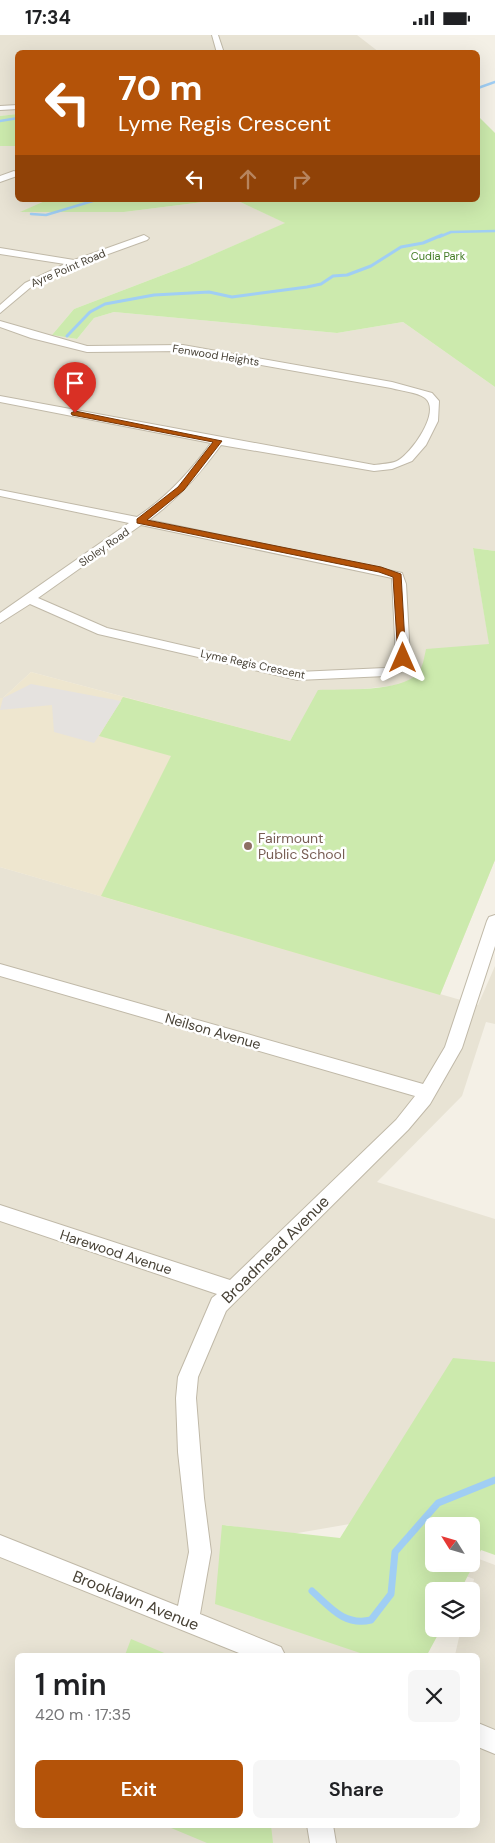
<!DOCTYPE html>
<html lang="en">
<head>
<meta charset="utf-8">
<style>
  :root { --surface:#fff; --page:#f6f6f6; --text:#202124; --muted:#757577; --accent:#b45309 }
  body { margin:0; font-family:"DM Sans",sans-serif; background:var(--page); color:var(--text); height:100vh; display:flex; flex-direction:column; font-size:19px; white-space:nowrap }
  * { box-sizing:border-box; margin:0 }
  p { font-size:16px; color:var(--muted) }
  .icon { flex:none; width:28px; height:28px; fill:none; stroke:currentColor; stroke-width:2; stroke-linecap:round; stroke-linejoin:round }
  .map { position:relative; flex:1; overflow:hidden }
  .sheet { position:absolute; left:15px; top:1618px; width:465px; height:175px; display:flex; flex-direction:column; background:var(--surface); border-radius:8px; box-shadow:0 5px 20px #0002 }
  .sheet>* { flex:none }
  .banner { position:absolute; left:15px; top:15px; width:465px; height:152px; border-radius:8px; box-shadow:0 5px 20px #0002; background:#b45309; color:#fff; overflow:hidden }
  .needle { width:32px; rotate:307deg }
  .fabs { position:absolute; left:425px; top:1482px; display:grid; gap:10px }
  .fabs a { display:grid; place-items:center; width:55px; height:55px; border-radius:8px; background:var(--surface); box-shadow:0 5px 20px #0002; font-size:25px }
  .pin { position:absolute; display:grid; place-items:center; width:42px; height:42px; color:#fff; margin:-51px -21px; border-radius:50% 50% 50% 0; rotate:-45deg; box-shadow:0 0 5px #0007 }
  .pin .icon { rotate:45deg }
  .me { position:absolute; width:55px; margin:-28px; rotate:0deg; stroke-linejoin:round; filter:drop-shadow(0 0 4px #0008) }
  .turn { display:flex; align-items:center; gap:18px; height:105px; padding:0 20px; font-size:22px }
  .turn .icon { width:65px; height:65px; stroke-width:2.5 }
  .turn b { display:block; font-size:35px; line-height:42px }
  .lanes { display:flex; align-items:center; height:48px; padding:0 20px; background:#0003; justify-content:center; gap:25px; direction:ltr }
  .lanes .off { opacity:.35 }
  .round { display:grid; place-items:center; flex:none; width:52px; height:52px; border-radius:8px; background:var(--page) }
  .head { display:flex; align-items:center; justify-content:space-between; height:85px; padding:0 20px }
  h1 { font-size:30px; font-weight:600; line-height:38px }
  .button { display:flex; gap:10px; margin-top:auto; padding:10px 20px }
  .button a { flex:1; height:58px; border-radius:8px; background:var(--accent); color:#fff; font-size:20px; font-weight:600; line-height:58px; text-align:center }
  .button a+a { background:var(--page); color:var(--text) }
  .status { display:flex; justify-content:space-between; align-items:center; height:35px; padding:0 25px; background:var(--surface); direction:ltr }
  .status svg { height:14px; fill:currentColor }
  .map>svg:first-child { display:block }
  .residential { fill:#e8e3d4 }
  .education { fill:#eee6cf }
  .green { fill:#cceaad; fill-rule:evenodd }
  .parking { fill:#e5e2df }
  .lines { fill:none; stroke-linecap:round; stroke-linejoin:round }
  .stream-far2 { stroke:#a0cef4; stroke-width:2.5 }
  .stream-far1 { stroke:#a0cef4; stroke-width:3 }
  .stream { stroke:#a0cef4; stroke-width:7 }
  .minor-casing { stroke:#c0b9a8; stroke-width:2 }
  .minor { fill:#fff; fill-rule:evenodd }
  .route { fill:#b45309; stroke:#753606 }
  .education-dot { fill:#8d6e63; stroke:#fff; stroke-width:2 }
  .labels { text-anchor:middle; stroke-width:5; stroke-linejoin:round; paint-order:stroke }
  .far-park-label { font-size:11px; fill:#437c25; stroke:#fff }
  .far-street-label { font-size:11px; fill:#474135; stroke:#fff }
  .education-label { font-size:14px; fill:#785e54; stroke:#fff; text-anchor:start }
  .street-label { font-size:14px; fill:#474135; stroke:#fff }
  .near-street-label { font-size:16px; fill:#474135; stroke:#fff }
</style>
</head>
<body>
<div class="status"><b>17:34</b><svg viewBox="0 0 49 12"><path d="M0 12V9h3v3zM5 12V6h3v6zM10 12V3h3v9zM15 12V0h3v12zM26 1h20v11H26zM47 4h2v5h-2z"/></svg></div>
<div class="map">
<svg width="495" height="1808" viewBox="0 0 495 1808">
  <rect width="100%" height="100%" fill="#f4f0e6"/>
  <!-- residential -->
  <path class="residential" d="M0,0H357L379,17L18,18L17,79L0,81Z
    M0,111H17L18,165H47L21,177H124L219,165H236L286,188L189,230L74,274L52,300L77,304L94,283L114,277L337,298L403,287L495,352V516L473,513L490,612L427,626L418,642L408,649L317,659L290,706L31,637L3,663H0Z
    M0,832L478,970L495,931V989L486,987L462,1061L377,1147L495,1184V1390L396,1481L286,1500L225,1490L380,1620H18V1790H478V1620H455L461,1594H471V1556L474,1544L444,1533L471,1529V1521L495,1530V1808H0Z"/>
  <!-- education -->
  <path class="education" d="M31,637L290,706L495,825L440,960L0,832V663H3Z"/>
  <!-- green -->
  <path class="green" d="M17,79V111H0V81Z
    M478,81L495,98V352L403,287L337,298L114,277L94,283L77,304L52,300L74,274L189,230L285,188L236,165H478Z
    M47,165H219L124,177H20Z
    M473,513L495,516V825L440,960L101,861L171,721L99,701L123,662L290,706L318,655C342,654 401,657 417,639C423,633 424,623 426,614L489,609Z
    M453,1323L495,1327V1520L481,1515L460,1556H434V1594H441L427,1620H366L215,1569L222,1490L340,1503ZM434,1491H471V1529H434Z
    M131,1604L169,1620H125Z
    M164,1790H271L273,1808H207Z"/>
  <!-- parking -->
  <path class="parking" d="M31,649L121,666L94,708L54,697L52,670L0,675L3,663Z"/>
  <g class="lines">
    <!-- stream-far2 -->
    <path class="stream-far2" d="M478,53L495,47
      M0,86L18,83
      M31,179L46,180L96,165
      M439,202L451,197L495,196"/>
    <!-- stream-far1 -->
    <path class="stream-far1" d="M67,301L90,277L105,269L154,260L209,257L232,262L307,252L321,249L333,241L347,240L371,231L401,212L423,208L442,200"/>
    <!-- stream -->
    <path class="stream" d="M312,1556C331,1573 344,1591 371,1585L391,1559L395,1517L438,1468L495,1445"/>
    <!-- minor casing -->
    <g class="minor-casing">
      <path id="minor" d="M212,0H218L224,18H217Z
        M18,70V74L0,75V71Z
        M14,136L18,138L17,141L0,147V141Z
        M144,200L149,203L147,205L78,230L31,252L0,278V270L25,248L65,229L0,219V213L74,225Z
        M0,286L87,311L183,310L392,347L432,358L439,366L438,386L426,410L412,426L392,434L374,436L221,410C200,439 178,464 149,485L402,538L406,549L410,623L401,637L386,641L298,645L98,599L30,569L0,588V578L129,488L0,461V455L137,482C167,462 190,437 211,408L0,367V361L374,430C381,429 391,429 397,426C411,419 442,376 425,363C417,357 401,356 391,353L183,316L87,317L31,303L0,292ZM141,490L392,543L396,623L391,631L385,633L298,637L107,593L38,563Z
        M495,880V911L462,1013L430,1069L408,1095L226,1276L198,1342L196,1363L204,1463L211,1517L200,1579L281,1612L285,1620H244L0,1522V1500L178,1571L189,1517L178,1417L176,1363L178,1342L212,1263L217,1259L0,1186V1170L230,1245L396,1085L415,1061L0,941V929L423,1049L445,1012L487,886L489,882Z
        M478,1688L495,1695V1719L478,1712Z
        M307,1790H333L336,1808H310Z"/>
    </g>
    <!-- minor -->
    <use href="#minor" class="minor"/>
  </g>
  <!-- route -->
  <path class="route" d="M75,376L222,406L184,455L147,485L381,532L401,539L406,625L398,623L393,542L379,537L137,488V484L178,452L213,407L72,380L71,378Z"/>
  <!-- markers -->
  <circle class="education-dot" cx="248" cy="811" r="5"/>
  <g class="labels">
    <!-- far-park labels -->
    <g class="far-park-label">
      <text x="438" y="225">Cudia Park</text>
    </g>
    <!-- far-street labels -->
    <g class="far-street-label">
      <text transform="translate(68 233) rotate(-23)" y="4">Ayre Point Road</text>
      <text transform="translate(216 320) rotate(9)" y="4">Fenwood Heights</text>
      <text transform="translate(104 512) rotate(-35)" y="4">Sloley Road</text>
      <text transform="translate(253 629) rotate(12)" y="4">Lyme Regis Crescent</text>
    </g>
    <!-- education labels -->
    <g class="education-label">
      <text x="258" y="808">Fairmount<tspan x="258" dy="16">Public School</tspan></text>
    </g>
    <!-- street labels -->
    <g class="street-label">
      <text transform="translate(213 996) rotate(16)" y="5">Neilson Avenue</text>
      <text transform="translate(116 1217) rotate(18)" y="5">Harewood Avenue</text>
    </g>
    <!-- near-street labels -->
    <g class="near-street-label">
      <text transform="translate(275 1214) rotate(-45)" y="6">Broadmead Avenue</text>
      <text transform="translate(136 1565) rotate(22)" y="6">Brooklawn Avenue</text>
    </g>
  </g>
</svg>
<div class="fabs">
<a><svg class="needle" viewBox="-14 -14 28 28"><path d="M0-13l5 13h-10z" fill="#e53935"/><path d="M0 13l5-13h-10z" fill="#757577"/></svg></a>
<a><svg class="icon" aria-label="layers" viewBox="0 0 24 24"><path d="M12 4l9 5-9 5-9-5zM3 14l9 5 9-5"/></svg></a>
</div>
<div class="pin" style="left:75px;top:378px;background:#d93025"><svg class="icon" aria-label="arrive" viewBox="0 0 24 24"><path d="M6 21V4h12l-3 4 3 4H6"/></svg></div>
<svg class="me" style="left:403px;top:623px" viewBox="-20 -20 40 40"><path d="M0-17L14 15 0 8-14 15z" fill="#b45309" stroke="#fff" stroke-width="4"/></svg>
<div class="banner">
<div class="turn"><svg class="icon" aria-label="left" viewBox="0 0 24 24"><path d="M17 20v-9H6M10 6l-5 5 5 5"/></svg><div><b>70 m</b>Lyme Regis Crescent</div></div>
<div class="lanes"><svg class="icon" aria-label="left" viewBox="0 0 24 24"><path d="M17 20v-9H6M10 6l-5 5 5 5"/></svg><svg class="icon off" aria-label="ahead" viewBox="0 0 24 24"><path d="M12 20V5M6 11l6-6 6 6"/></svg><svg class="icon off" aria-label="right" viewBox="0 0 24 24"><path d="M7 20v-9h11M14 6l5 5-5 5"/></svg></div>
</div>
<section class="sheet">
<div class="head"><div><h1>1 min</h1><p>420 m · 17:35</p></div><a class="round"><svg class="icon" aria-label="close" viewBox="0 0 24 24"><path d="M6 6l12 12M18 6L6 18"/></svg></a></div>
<div class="button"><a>Exit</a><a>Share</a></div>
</section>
</div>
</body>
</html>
